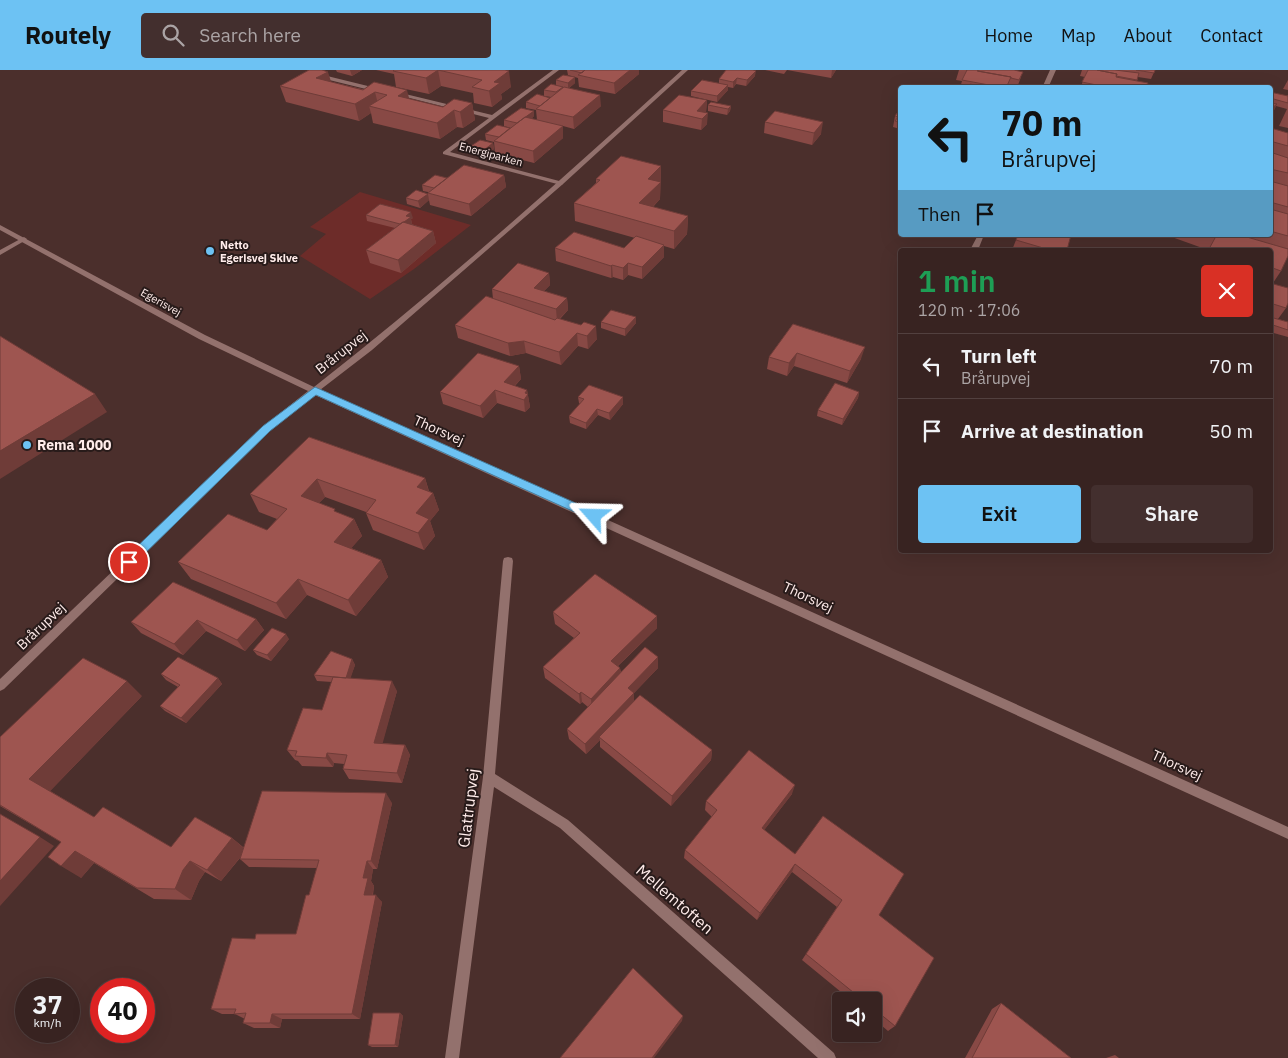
<!DOCTYPE html>
<html lang="en">
<head>
<meta charset="utf-8">
<style>
  :root { --surface:#382321; --page:#432f2e; --text:#f1f3f6; --muted:#aba4a5; --line:#52403f; --accent:#6dc2f3 }
  body { margin:0; font-family:"IBM Plex Sans",sans-serif; background:var(--page); color:var(--text); height:100vh; display:flex; flex-direction:column; font-size:19px; white-space:nowrap }
  * { box-sizing:border-box; margin:0 }
  p { font-size:16px; color:var(--muted) }
  .icon { flex:none; width:28px; height:28px; fill:none; stroke:currentColor; stroke-width:2; stroke-linecap:round; stroke-linejoin:round }
  .map { position:relative; flex:1; overflow:hidden }
  .details { position:absolute; left:898px; top:178px; width:375px; height:305px; display:flex; flex-direction:column; background:var(--surface); border-radius:5px; box-shadow:0 5px 20px #0002,0 0 0 1px var(--line) }
  .details>* { flex:none }
  .top-card { position:absolute; left:898px; top:15px; width:375px; height:152px; border-radius:5px; box-shadow:0 5px 20px #0002,0 0 0 1px var(--line); background:#6dc2f3; color:#111; overflow:hidden }
  .tools { position:absolute; left:832px; top:922px; display:grid; gap:10px }
  .tools a { display:grid; place-items:center; width:50px; height:50px; border-radius:5px; background:var(--surface); box-shadow:0 5px 20px #0002,0 0 0 1px var(--line); font-size:25px }
  .speed { position:absolute; left:15px; top:908px; display:flex; gap:10px; font-size:25px; font-weight:700; text-align:center }
  .speed>* { display:grid; place-content:center; width:65px; height:65px; border-radius:50%; background:var(--surface); box-shadow:0 5px 20px #0002,0 0 0 1px var(--line); line-height:1 }
  .speed small { font-size:12px; font-weight:400 }
  .speed .limit { border:8px solid #d22; background:#fff; color:#111 }
  .pin { position:absolute; display:grid; place-items:center; width:42px; height:42px; color:#fff; margin:-21px; border:2px solid #fff; border-radius:50%; box-shadow:0 1px 5px #0007 }
  .me { position:absolute; width:55px; margin:-28px; rotate:295deg; stroke-linejoin:round; filter:drop-shadow(0 0 4px #0008) }
  .turn { display:flex; align-items:center; gap:18px; height:105px; padding:0 20px; font-size:22px }
  .turn .icon { width:65px; height:65px; stroke-width:2.5 }
  .turn b { display:block; font-size:35px; line-height:42px }
  .then { display:flex; align-items:center; height:48px; padding:0 20px; background:#0003; gap:10px; font-size:19px }
  .round { display:grid; place-items:center; flex:none; width:52px; height:52px; border-radius:5px; background:var(--page) }
  .head { display:flex; align-items:center; justify-content:space-between; height:85px; padding:0 20px }
  h1 { font-size:30px; font-weight:600; line-height:38px; color:#1e9e55 }
  .action { display:flex; gap:10px; margin-top:auto; padding:10px 20px }
  .action a { flex:1; height:58px; border-radius:5px; background:var(--accent); color:#111; font-size:20px; font-weight:600; line-height:58px; text-align:center }
  .action a+a { background:var(--page); color:var(--text) }
  ul { padding:0; list-style:none }
  li { display:flex; align-items:center; gap:15px; height:65px; padding:0 20px; border-top:1px solid var(--line) }
  li div { flex:1 }
  li b { display:block; font-size:19px }
  li em { font-style:normal }
  header { display:flex; align-items:center; gap:30px; box-sizing:border-box; height:70px; padding:0 25px; background:var(--accent); color:#111 }
  header strong { font-size:24px }
  nav { display:flex; gap:28px; margin-inline-start:auto; font-size:18px }
  .search { width:350px; height:45px; background:var(--page); display:flex; align-items:center; gap:12px; box-sizing:border-box; padding:0 18px; border-radius:5px; color:var(--muted); font-size:19px }
  .map>svg:first-child { display:block }
  .green { fill:#6d2c29 }
  .lines { fill:none; stroke-linecap:round; stroke-linejoin:round }
  .minor { fill:#93716d; fill-rule:evenodd }
  .tertiary { fill:#93716d; fill-rule:evenodd }
  .wall { fill:#884945 }
  .shaded-wall { fill:#6f3c38 }
  .building { fill:#9e5550; stroke:#6f3c38 }
  .route { fill:#6dc2f3; stroke:#477e9e }
  .poi-dot { fill:#6dc2f3; stroke:#281b1a; stroke-width:2 }
  .labels { text-anchor:middle; stroke-width:4; stroke-linejoin:round; paint-order:stroke }
  .far-street-label { font-size:11px; fill:#ffecea; stroke:#281b1a }
  .far-poi-label { font-size:11px; font-weight:bold; fill:#ffecea; stroke:#281b1a; text-anchor:start }
  .street-label { font-size:14px; fill:#ffecea; stroke:#281b1a }
  .poi-label { font-size:14px; font-weight:bold; fill:#ffecea; stroke:#281b1a; text-anchor:start }
  .near-street-label { font-size:16px; fill:#ffecea; stroke:#281b1a }
</style>
</head>
<body>
<header>
<strong>Routely</strong>
<div class="search"><svg class="icon" aria-label="search" viewBox="0 0 24 24"><circle cx="10" cy="10" r="6"/><path d="M15 15l6 6"/></svg>Search here</div>
<nav><a>Home</a><a>Map</a><a>About</a><a>Contact</a></nav>
</header>
<div class="map">
<svg width="1288" height="988" viewBox="0 0 1288 988">
  <rect width="100%" height="100%" fill="#4b2f2c"/>
  <!-- green -->
  <path class="green" d="M360,122L471,155L414,199L370,229L300,186L326,164L310,157Z"/>
  <g class="lines">
    <!-- minor -->
    <path class="minor" d="M553,0H559L450,82L563,112V114L561,115L443,84V82L489,48L394,24L397,22L492,45Z
      M1050,0H1056L1048,18H1042Z
      M319,4L380,19L381,20L378,22L317,7V5Z
      M978,165H984L978,180H970Z
      M24,167L27,169L26,170L0,185V180Z
      M508,487L512,488L513,491L495,704L568,750L834,983L836,988H818L560,758L494,717L459,988H445L483,707L503,491L504,488Z"/>
    <!-- tertiary -->
    <path class="tertiary" d="M682,0H688L563,114L372,280L320,320L1288,757V769L315,325L270,360L4,619L0,621V609L264,356L308,321L199,269L0,160V155L205,265L314,317C441,218 562,109 682,0Z"/>
  </g>
  <!-- wall -->
  <path class="wall" d="M336,0H362L352,6L337,2Z
    M376,0H505L511,17L501,24L502,29L492,37L474,33L473,23L441,16L429,24L396,17L394,4Z
    M567,0H639V4L615,24L579,17L578,8L568,5Z
    M765,0H836L831,8L787,0L784,4Z
    M959,0H1014L1021,7L1018,15L1009,14L1008,18H960L962,11L956,10Z
    M1082,0H1155L1151,9L1138,7L1137,11L1146,18H1080L1085,7L1080,6Z
    M755,6L746,16L736,14L733,18L728,17V20L717,32L691,26V21L719,13V9Z
    M575,7V13L569,18L601,36L574,59L563,56V68L534,93L495,83L494,72L486,70L485,64L511,58L504,56V50L534,46L531,49L537,50L536,40L526,38V32L550,28L551,27L544,26V20L556,16V10Z
    M1288,10V20L1283,19Z
    M331,12L443,37L472,33L475,50L463,58L457,57L440,69L373,53L371,43L359,51L286,32L280,16Z
    M1270,22L1287,26L1288,25V58L1279,56L1287,39L1276,36L1274,40L1270,43Z
    M707,30L706,42L707,54L701,60L663,52V40Z
    M708,35L731,36L730,41L727,45L708,41Z
    M900,39V59L893,57L895,46Z
    M765,52L821,64L812,75L764,63Z
    M1270,60L1288,63V178L1287,179L1281,201L1273,213L1270,212V180H1208L1169,166V165H1240L1246,167L1247,165H1270Z
    M493,73L494,79L485,86L472,82L471,76Z
    M661,96L660,129L653,137L688,146L687,164L674,179L664,176V187L642,209L628,205L623,210L613,207L611,208L556,191L555,178H624L635,168L575,151L574,133L596,113V109Z
    M504,105L506,117L471,146L430,135L429,130L420,138L407,134L406,128L428,124V122L423,121L422,115L447,108Z
    M366,145L413,148L411,149L412,154H411L433,161L436,173L401,203L370,193L366,180L395,158L367,151Z
    M1018,165L1067,180H1012Z
    M549,203L550,215L544,221L567,228L568,240L560,249L597,269L588,279L578,276L561,295L526,283L510,286L458,268L455,255L493,229L492,219Z
    M1270,213L1286,238L1278,249L1288,252V267L1270,262Z
    M636,247V253L625,266L601,258V252Z
    M793,254L861,289L847,313L794,296L787,306L767,299L769,287Z
    M519,296L521,309L515,316L527,320L530,337L525,342L497,333L483,348L443,334L440,322Z
    M859,322L858,328L842,355L817,346L818,340Z
    M578,327H623V334L610,350L598,345L586,359L570,353L569,346L580,334L579,333Z
    M309,367L425,408L429,421L433,423L439,440L430,451L435,466L424,480L373,460L366,443V442L325,427L319,433L336,442L354,449L362,466L351,478L381,490L388,507L356,546L307,525L286,549L191,509L178,492L267,460L277,449L259,442L250,424Z
    M553,542L657,558L618,596L620,598L621,603L658,587V598L634,623V631L712,680L711,690L671,736L600,677V670L586,684L569,669L567,659L588,637L582,632L580,634L545,608L543,597L574,568L555,554Z
    M256,549L264,560L245,581L206,561L183,585L141,563L131,552Z
    M289,569L271,591L257,585L253,580Z
    M352,589L355,595L350,608L397,621L382,673L405,675L410,685L402,713L349,709L343,699L344,694L334,693L333,697L302,696L298,691L295,690L287,680L322,640L332,612L317,611L314,605Z
    M161,604L218,608L222,614L186,653L165,641L160,636L178,617L166,610Z
    M142,626L50,721L94,747L171,777L232,768L243,777L392,733L377,799H373L371,811L374,816L373,825L382,832L360,949H282L280,958H254L243,953L245,949L235,944H222L211,939L255,869L296,864L309,825L317,798L249,797L240,789V788L221,811L205,802L199,811L191,830L154,829L94,793L81,808L61,772L0,736Z
    M792,724L764,760L795,784L879,845L895,956L888,961L874,949V931H852L802,890L837,837L792,802L757,850L684,788L685,780L712,747L705,740L706,731Z
    M1001,933L1071,988H965L992,939Z
    M400,943L403,946L398,977H372L368,975Z
    M1115,985L1119,988H1106Z"/>
  <!-- shaded-wall -->
  <path class="shaded-wall" d="M350,0H362L352,6Z
    M438,0L441,16L429,24L426,8Z
    M630,0H639V4L615,24L614,13Z
    M832,0H836L831,8Z
    M509,1L511,17L501,24L502,29L492,37L489,21L494,12Z
    M756,1L755,6L746,16L747,10Z
    M328,2L333,18L316,8Z
    M575,7V13L568,19V13Z
    M737,8L736,14L733,18V12Z
    M728,15V20L717,32V26Z
    M407,20L411,36L398,26Z
    M375,22L379,38L369,36L371,43L359,51L355,34Z
    M600,25L601,36L574,59L573,47Z
    M707,30L706,42L700,48L697,41Z
    M472,33L475,50L463,58L460,42Z
    M1277,34L1274,40L1270,43L1272,38Z
    M731,36L730,41L727,45L728,39Z
    M454,40L457,57L440,69L437,53Z
    M534,41V46L517,59V53Z
    M708,43L707,54L701,60L702,49Z
    M823,52L821,64L812,75L814,63Z
    M563,56V68L534,93L533,81Z
    M493,73L494,79L485,86L484,80Z
    M661,96L660,129L639,151V133L648,109Z
    M504,105L506,117L471,146L469,134Z
    M428,124L429,130L420,138L418,131Z
    M411,142L413,148L411,149L412,154L403,161L406,146Z
    M688,146L687,164L674,179V161Z
    M433,161L436,173L401,203L398,190Z
    M664,175V187L642,209V197Z
    M628,193V205L623,210V198Z
    M612,195L613,207L611,208V196Z
    M549,203L550,215L535,230L534,218Z
    M567,228L568,240L557,251L556,239Z
    M636,247V253L625,266V259Z
    M596,256L597,269L588,279L587,266Z
    M577,263L578,276L561,295L559,282Z
    M524,271L526,283L510,286L508,273Z
    M865,277L861,289L847,313L850,301Z
    M797,283L794,296L787,306L789,293Z
    M519,296L521,309L506,325L504,312Z
    M495,320L497,333L483,348L480,336Z
    M527,320L530,337L525,342L524,330L525,323Z
    M859,322L858,328L842,355L843,349Z
    M95,324L107,342L0,409V381Z
    M623,327V334L610,350L609,343Z
    M597,339L598,345L586,359V353Z
    M425,408L430,426L417,417Z
    M317,409L325,427L309,443L301,426Z
    M433,423L439,440L430,451L435,466L424,480L418,463L416,443Z
    M354,449L362,466L342,489L334,472Z
    M381,490L388,507L356,546L348,530Z
    M298,509L307,525L286,549L276,533Z
    M657,546V558L611,602V591Z
    M256,549L264,560L245,581L237,570Z
    M197,550L206,561L183,585L174,574Z
    M286,564L289,569L271,591L267,585Z
    M658,587V598L634,623V633L599,667L600,670L586,684L585,674L628,618Z
    M352,589L355,595L349,613L346,608Z
    M620,598L621,609L592,640L591,629Z
    M218,608L222,614L186,653L181,648Z
    M127,611L142,626L49,722L29,709Z
    M392,611L397,621L380,683L374,673Z
    M581,622L582,632L580,634L579,624Z
    M405,675L410,685L402,713L397,703Z
    M712,680L711,690L671,736L672,726Z
    M327,683L334,693L333,697L326,688Z
    M795,715L792,724L759,767L762,758Z
    M386,723L392,733L377,799L371,791Z
    M40,767L54,776L0,836V811Z
    M232,768L246,780L221,811L207,800Z
    M75,781L94,793L81,808L61,796Z
    M190,791L205,802L199,811L191,830L175,819L183,800Z
    M367,791L373,799L371,811L374,816L371,832L364,825L363,808Z
    M795,794L792,802L757,850L760,843Z
    M376,825L382,832L360,949L352,944Z
    M400,943L403,946L398,977L395,975Z
    M272,944L282,949L280,958L270,953Z
    M683,946L682,951L654,988H652Z"/>
  <!-- building -->
  <path class="building" d="M309,0H322L328,2L316,8L363,20L374,12L407,20L398,26L443,37L454,29L472,33L460,42L454,40L437,53L369,36L387,25L375,22L355,34L280,16Z
    M394,0H438L426,8L393,1Z
    M438,0H505L509,1L494,12L500,13L489,21L472,17L482,10Z
    M570,0H585L582,3Z
    M585,0H630L614,13L578,5Z
    M726,0H753L756,1L747,10L737,8L733,12L719,9Z
    M966,0H978L977,1L1011,7L1006,18H1005L962,10L967,0Z
    M978,0H1014L1023,2L1019,10L1011,8V7L978,1Z
    M1088,0H1097L1117,4L1116,7L1148,13L1146,18H1111L1082,12Z
    M1097,0H1115L1139,3L1137,10L1116,6L1117,4Z
    M1136,0H1155L1154,3Z
    M563,5L575,7L568,13L556,10Z
    M702,10L728,15L717,26L691,21Z
    M551,14L563,17L556,22L544,20Z
    M970,14L988,18H968Z
    M564,17L600,25L573,47L536,39Z
    M1270,22L1288,26V33L1270,28Z
    M537,24L550,28L540,36L526,32Z
    M679,25L707,30L697,41L708,43L702,49L663,40Z
    M711,32L731,36L728,39L708,35Z
    M1270,33L1277,34L1272,38H1270Z
    M521,38L534,41L517,53L504,50Z
    M900,39V52L895,51L898,47L895,46Z
    M775,41L823,52L814,63L765,52Z
    M525,47L563,56L533,81L494,71Z
    M497,55L510,58L499,67L485,64Z
    M1271,58L1288,63V76L1270,71V60Z
    M480,70L493,73L484,80L471,76Z
    M1270,82L1288,88V103L1270,99Z
    M621,86L661,96L648,109L661,112L639,133L688,146L674,161L574,133L600,110L596,109Z
    M464,95L504,105L469,134L428,123Z
    M435,105L447,108L434,118L422,115Z
    M1270,111L1288,116V137L1270,132Z
    M416,120L428,124L418,131L406,128Z
    M380,134L411,142L406,146L411,147L404,152H403L400,154L366,145Z
    M1270,139L1288,144V166L1270,161Z
    M403,152L433,161L398,190L366,180Z
    M574,162L624,178L636,166L664,175L642,197L628,193L623,198L612,195L611,196L555,178Z
    M1018,165H1071L1067,180H1050L1016,170Z
    M1207,165H1240L1288,179V186L1281,201L1270,197V180H1213L1209,179L1215,168Z
    M518,193L549,203L534,218L567,228L556,239L492,219Z
    M1270,213L1288,218V233L1286,238L1270,233Z
    M486,226L555,250L557,248L581,255L584,252L596,256L587,266L577,263L559,282L524,271L508,273L455,255Z
    M611,240L636,247L625,259L601,252Z
    M1270,247L1288,252V260L1270,254Z
    M793,254L865,277L850,301L797,283L789,293L769,287Z
    M0,266L95,324L0,381Z
    M478,283L519,296L504,312L527,320L525,323L528,324L524,330L495,320L480,336L440,322Z
    M835,313L859,322L843,349L818,340Z
    M589,315L623,327L609,343L597,339L586,353L569,346L584,329L578,327Z
    M309,367L425,408L417,417L433,423L416,443L429,449L418,463L366,443L376,430L317,409L301,426L335,439L334,441L354,449L334,472L381,490L348,530L298,509L276,533L178,492L228,444L267,460L287,439L250,424Z
    M595,504L657,546L611,591L620,598L591,629L581,622L579,624L543,597L580,563L553,542Z
    M173,512L256,549L237,570L197,550L174,574L131,552Z
    M272,558L286,564L267,585L253,580Z
    M645,577L658,587L628,618L634,623L585,674L567,659Z
    M331,581L352,589L346,608L314,605Z
    M178,587L218,608L181,648L160,636L180,615L161,604Z
    M83,588L127,611L29,709L94,747L103,737L171,777L195,747L232,768L207,800L190,791L183,800L175,819L137,818L75,781L61,796L48,787L61,772L0,735V667Z
    M333,607L392,611L374,673L405,675L397,703L343,699L347,685L327,683L326,688L295,686L297,681L287,680L303,638L322,640Z
    M640,625L712,680L672,726L599,667Z
    M749,680L795,715L762,758L795,784L823,746L904,804L879,845L934,888L895,956L874,939V931H864L806,884L842,830L795,794L760,843L685,780L717,740L706,731Z
    M262,721L386,723L371,791H367L363,808H368L364,825H376L352,944H272L270,953H243L246,943L234,944L236,939H211L232,868L255,869L256,864H296L306,825H309L319,790L240,789Z
    M0,744L40,767L0,811Z
    M633,898L683,946L652,988H560Z
    M1001,933L1071,988H972Z
    M373,943H400L395,975H368Z"/>
  <!-- route -->
  <path class="route" d="M315,317L598,443L599,446L594,450L590,449L316,325L270,361L133,495H125L123,492L125,488L263,356Z"/>
  <!-- markers -->
  <g class="poi-dot">
    <circle cx="210" cy="181" r="5"/>
    <circle cx="27" cy="375" r="5"/>
  </g>
  <g class="labels">
    <!-- far-street labels -->
    <g class="far-street-label">
      <text transform="translate(491 84) rotate(15)" y="4">Energiparken</text>
      <text transform="translate(161 232) rotate(29)" y="4">Egerisvej</text>
    </g>
    <!-- far-poi labels -->
    <g class="far-poi-label">
      <text x="220" y="179">Netto<tspan x="220" dy="13">Egerisvej Skive</tspan></text>
    </g>
    <!-- street labels -->
    <g class="street-label">
      <text transform="translate(341 282) rotate(-38)" y="5">Brårupvej</text>
      <text transform="translate(439 360) rotate(24)" y="5">Thorsvej</text>
      <text transform="translate(808 527) rotate(25)" y="5">Thorsvej</text>
      <text transform="translate(41 556) rotate(-44)" y="5">Brårupvej</text>
      <text transform="translate(1177 695) rotate(25)" y="5">Thorsvej</text>
    </g>
    <!-- poi labels -->
    <g class="poi-label">
      <text x="37" y="380">Rema 1000</text>
    </g>
    <!-- near-street labels -->
    <g class="near-street-label">
      <text transform="translate(468 738) rotate(-83)" y="6">Glattrupvej</text>
      <text transform="translate(675 829) rotate(41)" y="6">Mellemtoften</text>
    </g>
  </g>
</svg>
<div class="tools">
<a><svg class="icon" aria-label="sound" viewBox="0 0 24 24"><path d="M4 9h4l5-4v14l-5-4H4zM17 9q2 3 0 6"/></svg></a>
</div>
<div class="speed"><div>37<small>km/h</small></div><div class="limit">40</div></div>
<div class="pin" style="left:129px;top:492px;background:#d93025"><svg class="icon" aria-label="arrive" viewBox="0 0 24 24"><path d="M6 21V4h12l-3 4 3 4H6"/></svg></div>
<svg class="me" style="left:594px;top:446px" viewBox="-20 -20 40 40"><path d="M0-17L14 15 0 8-14 15z" fill="#6dc2f3" stroke="#fff" stroke-width="4"/></svg>
<div class="top-card">
<div class="turn"><svg class="icon" aria-label="left" viewBox="0 0 24 24"><path d="M17 20v-9H6M10 6l-5 5 5 5"/></svg><div><b>70 m</b>Brårupvej</div></div>
<div class="then">Then<svg class="icon" aria-label="arrive" viewBox="0 0 24 24"><path d="M6 21V4h12l-3 4 3 4H6"/></svg></div>
</div>
<section class="details">
<div class="head"><div><h1>1 min</h1><p>120 m · 17:06</p></div><a class="round" style="background:#d93025;color:#fff"><svg class="icon" aria-label="close" viewBox="0 0 24 24"><path d="M6 6l12 12M18 6L6 18"/></svg></a></div>
<ul>
<li><svg class="icon" aria-label="left" viewBox="0 0 24 24"><path d="M17 20v-9H6M10 6l-5 5 5 5"/></svg><div><b>Turn left</b><p>Brårupvej</p></div><em>70 m</em></li>
<li><svg class="icon" aria-label="arrive" viewBox="0 0 24 24"><path d="M6 21V4h12l-3 4 3 4H6"/></svg><div><b>Arrive at destination</b></div><em>50 m</em></li>
</ul>
<div class="action"><a>Exit</a><a>Share</a></div>
</section>
</div>
</body>
</html>
